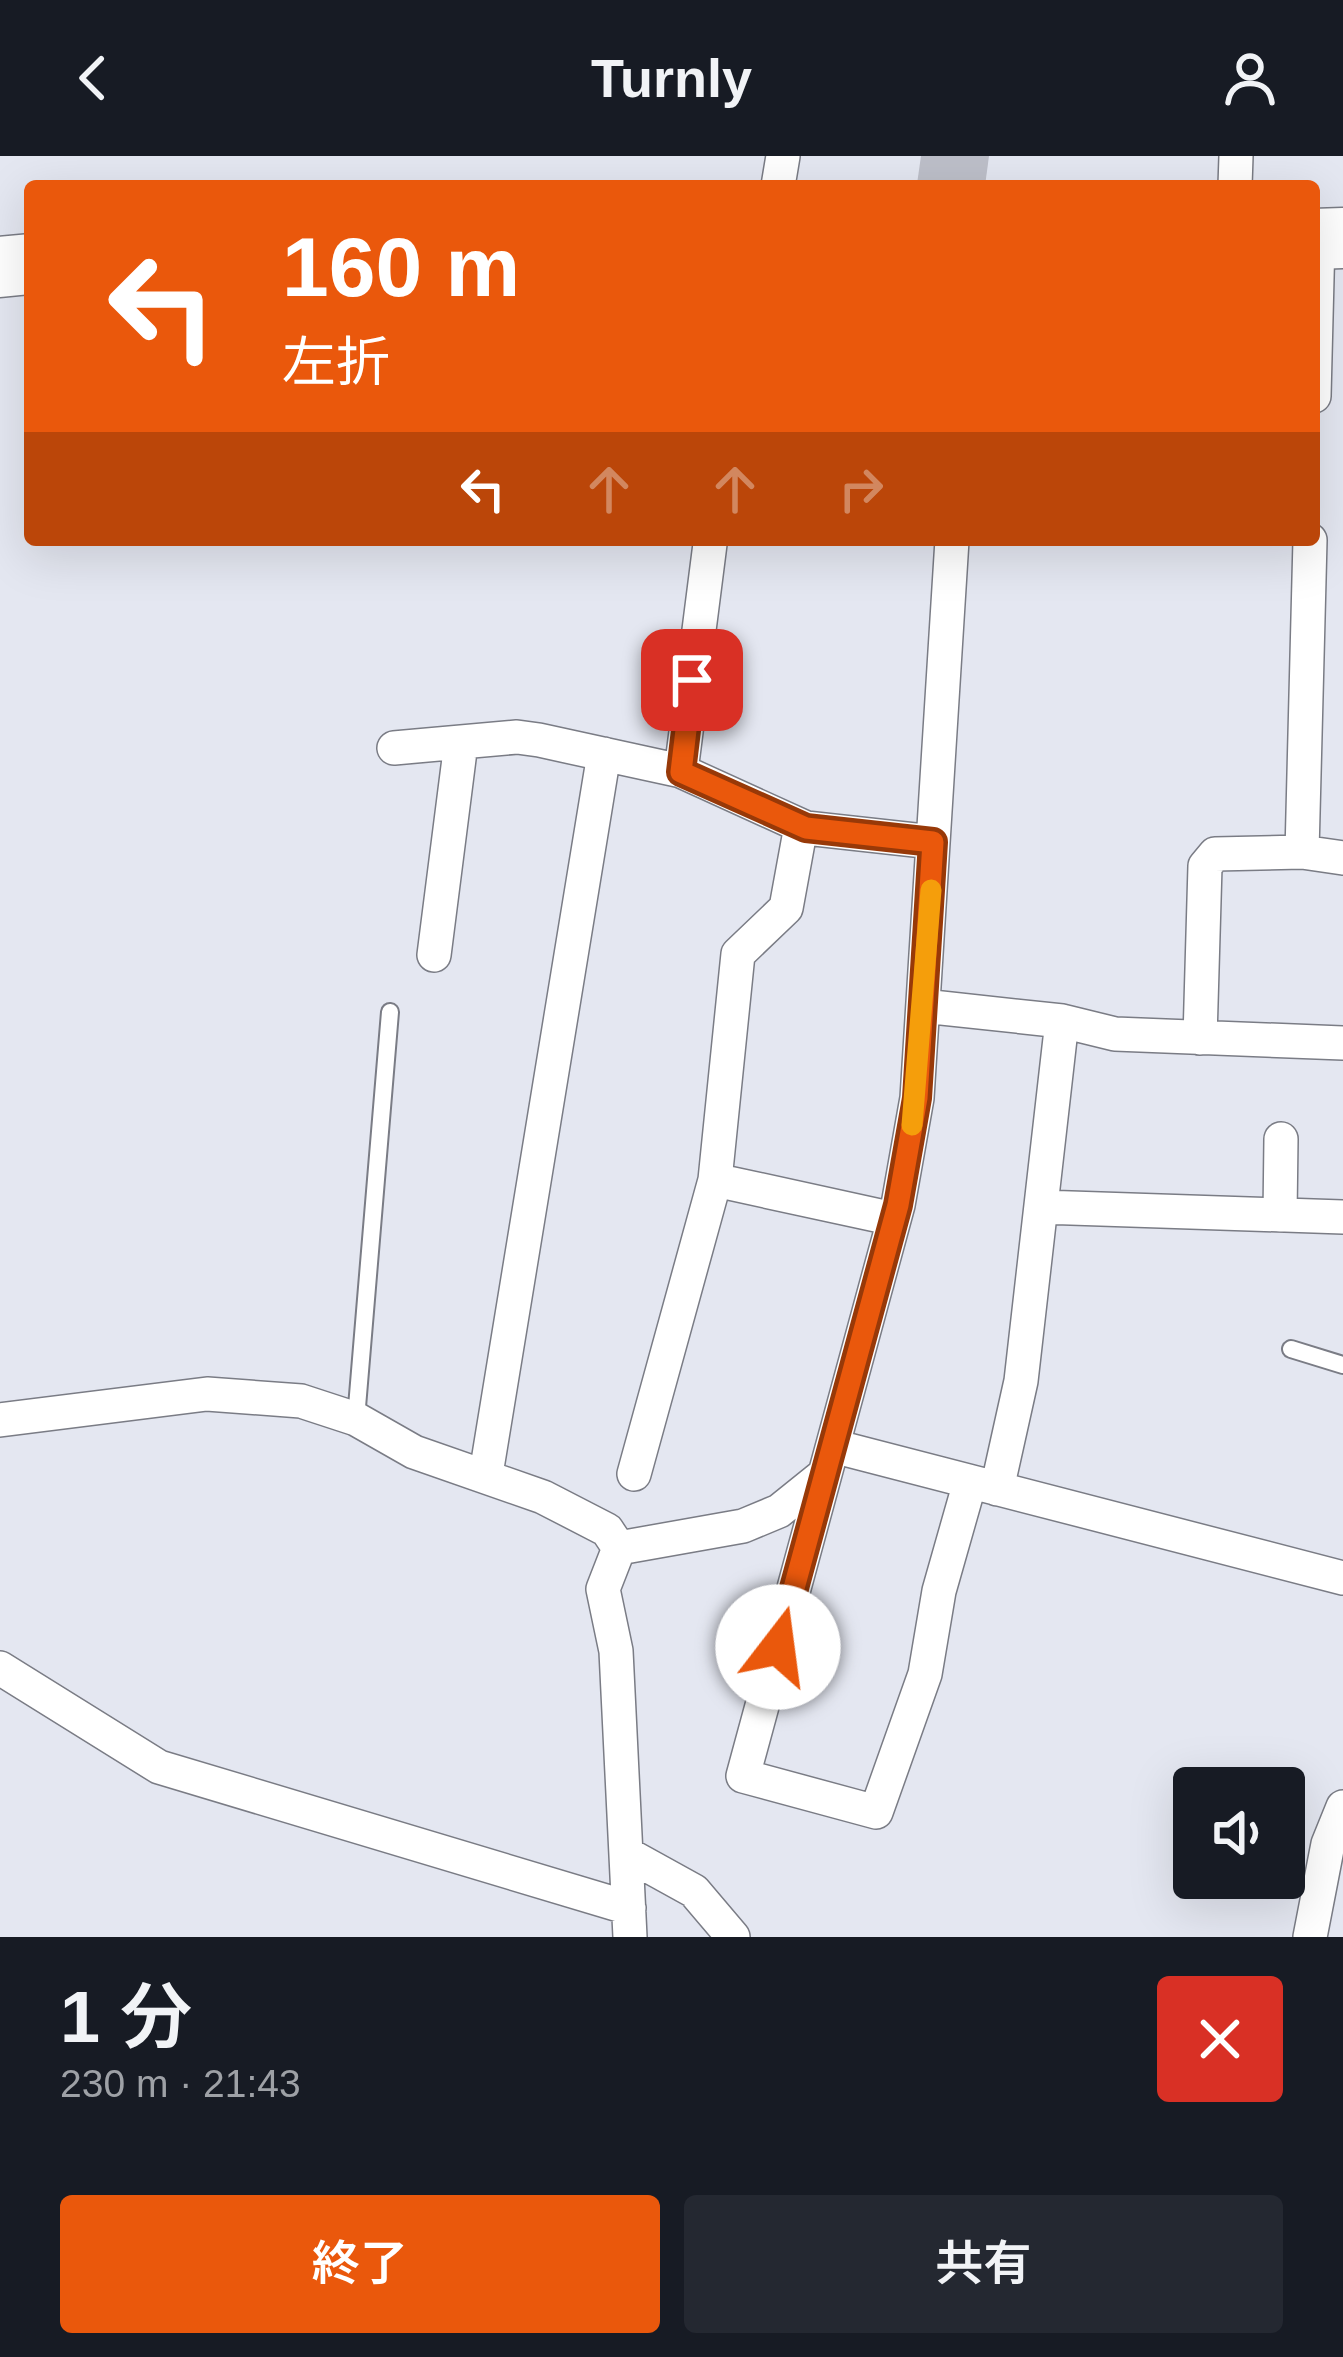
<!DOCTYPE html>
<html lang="ja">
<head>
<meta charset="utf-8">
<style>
  :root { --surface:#171b24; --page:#242831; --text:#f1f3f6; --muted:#9ea1a6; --accent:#ea580c }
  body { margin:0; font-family:Arial,"Noto Sans JP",sans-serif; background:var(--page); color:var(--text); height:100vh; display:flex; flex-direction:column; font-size:45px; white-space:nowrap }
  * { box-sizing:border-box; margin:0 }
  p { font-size:39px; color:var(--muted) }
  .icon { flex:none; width:66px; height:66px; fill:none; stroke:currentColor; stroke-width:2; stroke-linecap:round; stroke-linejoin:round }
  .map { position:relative; height:1781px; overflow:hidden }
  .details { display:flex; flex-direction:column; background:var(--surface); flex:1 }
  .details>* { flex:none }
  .banner { position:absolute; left:24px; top:24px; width:1296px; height:366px; border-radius:12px; box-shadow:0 12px 48px #0002; background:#ea580c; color:#fff; overflow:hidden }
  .tools { position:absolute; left:1173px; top:1611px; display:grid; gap:24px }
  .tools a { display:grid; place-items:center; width:132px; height:132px; border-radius:12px; background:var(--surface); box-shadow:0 12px 48px #0002; font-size:60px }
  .pin { position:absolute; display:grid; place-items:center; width:102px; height:102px; color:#fff; margin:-51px; border-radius:24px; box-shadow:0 6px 18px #0006 }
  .me { position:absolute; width:132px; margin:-66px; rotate:15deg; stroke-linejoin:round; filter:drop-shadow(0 0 9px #0008) }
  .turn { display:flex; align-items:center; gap:42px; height:252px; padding:0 60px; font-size:54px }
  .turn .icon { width:156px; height:156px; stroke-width:2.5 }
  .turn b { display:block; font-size:84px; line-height:102px }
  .lanes { display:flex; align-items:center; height:114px; padding:0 60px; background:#0003; justify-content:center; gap:60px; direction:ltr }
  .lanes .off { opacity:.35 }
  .round { display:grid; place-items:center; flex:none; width:126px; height:126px; border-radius:12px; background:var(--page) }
  .summary { display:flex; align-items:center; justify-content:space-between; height:204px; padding:0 60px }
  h1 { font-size:72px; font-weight:600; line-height:90px }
  .action { display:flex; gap:24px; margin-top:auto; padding:24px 60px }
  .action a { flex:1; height:138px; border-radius:12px; background:var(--accent); color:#fff; font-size:48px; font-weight:600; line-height:138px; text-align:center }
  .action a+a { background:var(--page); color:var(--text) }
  header { display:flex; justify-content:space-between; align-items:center; height:156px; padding:0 60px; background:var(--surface); font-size:54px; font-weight:600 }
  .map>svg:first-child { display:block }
  .building { fill:#bdbfc9 }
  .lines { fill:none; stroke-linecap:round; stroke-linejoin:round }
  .lane-casing { stroke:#7a7c85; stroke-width:20 }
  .street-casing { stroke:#7a7c85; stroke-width:36 }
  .highway-casing { stroke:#7a7c85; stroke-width:63 }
  .lane { stroke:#fff; stroke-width:16 }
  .street { stroke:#fff; stroke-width:33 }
  .highway { stroke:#fff; stroke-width:60 }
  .route-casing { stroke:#983908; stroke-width:30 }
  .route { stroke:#ea580c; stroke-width:21 }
  .slow { stroke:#f59e0b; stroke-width:21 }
</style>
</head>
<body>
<header><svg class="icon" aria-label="back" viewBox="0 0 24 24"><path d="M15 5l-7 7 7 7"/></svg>Turnly<svg class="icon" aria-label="person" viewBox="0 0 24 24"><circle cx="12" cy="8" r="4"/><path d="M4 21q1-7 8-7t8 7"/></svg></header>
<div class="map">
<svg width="1343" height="1781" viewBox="0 0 1343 1781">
  <rect width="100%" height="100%" fill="#e4e7f1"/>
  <!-- building -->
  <path class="building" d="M921,0H989L985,30L917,28Z"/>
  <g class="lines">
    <!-- lane casing -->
    <g class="lane-casing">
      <path id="lane" d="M1291,1193L1343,1209
        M356,1263L390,856"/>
    </g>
    <!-- street casing -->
    <g class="street-casing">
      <path id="street" d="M778,30L783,0
        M1235,30L1236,0
        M1314,240L1318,83
        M952,384L917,942L898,1049L743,1620L876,1656L925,1518L939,1435L970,1326
        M394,592L517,581L539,584L681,615L806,672L933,686
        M681,615L710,388
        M1302,696L1310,384
        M434,799L461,587
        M923,850L1062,865L1115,878L1343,887
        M1200,882L1205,710L1215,698L1302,696L1343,702
        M715,1024L894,1063
        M1041,1051L1343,1061
        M1280,1059L1281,983
        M0,1264L207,1238L301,1245L356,1263L414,1296L543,1341L607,1374L619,1392
        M833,1290L1343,1422
        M486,1318L604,598
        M634,1318L715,1024L738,798L786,752L801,670
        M997,1333L1021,1225L1062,865
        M0,1512L159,1611L629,1752
        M627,1698L694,1735L733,1781
        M630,1781L616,1495L603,1433L619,1392L743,1370L779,1355L825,1318
        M1310,1781L1328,1688L1343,1651"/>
    </g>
    <!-- highway casing -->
    <g class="highway-casing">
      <path id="highway" d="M1314,83L1343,82
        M0,111L30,108"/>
    </g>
    <!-- lane -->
    <use href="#lane" class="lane"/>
    <!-- street -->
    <use href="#street" class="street"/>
    <!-- highway -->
    <use href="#highway" class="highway"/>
  </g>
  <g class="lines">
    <!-- route casing -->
    <g class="route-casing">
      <path id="route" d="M692,524L681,616L806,672L933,686L917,942L898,1049L778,1491"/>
    </g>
    <!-- route -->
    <use href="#route" class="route"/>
    <!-- slow -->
    <path class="slow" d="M912,969L931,734"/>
  </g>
</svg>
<div class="tools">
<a><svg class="icon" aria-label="sound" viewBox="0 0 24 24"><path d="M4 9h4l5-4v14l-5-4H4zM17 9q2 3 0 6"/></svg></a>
</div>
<div class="pin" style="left:692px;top:524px;background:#d93025"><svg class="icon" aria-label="arrive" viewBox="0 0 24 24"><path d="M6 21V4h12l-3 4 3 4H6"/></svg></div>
<svg class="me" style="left:778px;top:1491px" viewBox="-20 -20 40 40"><circle r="19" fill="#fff"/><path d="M0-13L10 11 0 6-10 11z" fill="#ea580c"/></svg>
<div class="banner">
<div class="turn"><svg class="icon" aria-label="left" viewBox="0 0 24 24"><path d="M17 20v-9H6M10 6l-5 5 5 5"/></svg><div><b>160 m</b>左折</div></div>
<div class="lanes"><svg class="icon" aria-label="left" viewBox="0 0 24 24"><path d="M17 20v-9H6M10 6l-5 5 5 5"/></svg><svg class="icon off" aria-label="ahead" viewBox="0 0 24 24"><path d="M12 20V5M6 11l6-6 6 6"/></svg><svg class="icon off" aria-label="ahead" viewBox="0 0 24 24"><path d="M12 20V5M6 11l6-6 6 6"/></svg><svg class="icon off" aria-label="right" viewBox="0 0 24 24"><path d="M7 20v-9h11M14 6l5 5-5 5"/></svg></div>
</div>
</div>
<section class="details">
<div class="summary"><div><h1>1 分</h1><p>230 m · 21:43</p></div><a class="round" style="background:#d93025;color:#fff"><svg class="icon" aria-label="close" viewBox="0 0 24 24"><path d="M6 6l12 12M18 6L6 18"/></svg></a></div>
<div class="action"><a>終了</a><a>共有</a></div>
</section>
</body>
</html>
